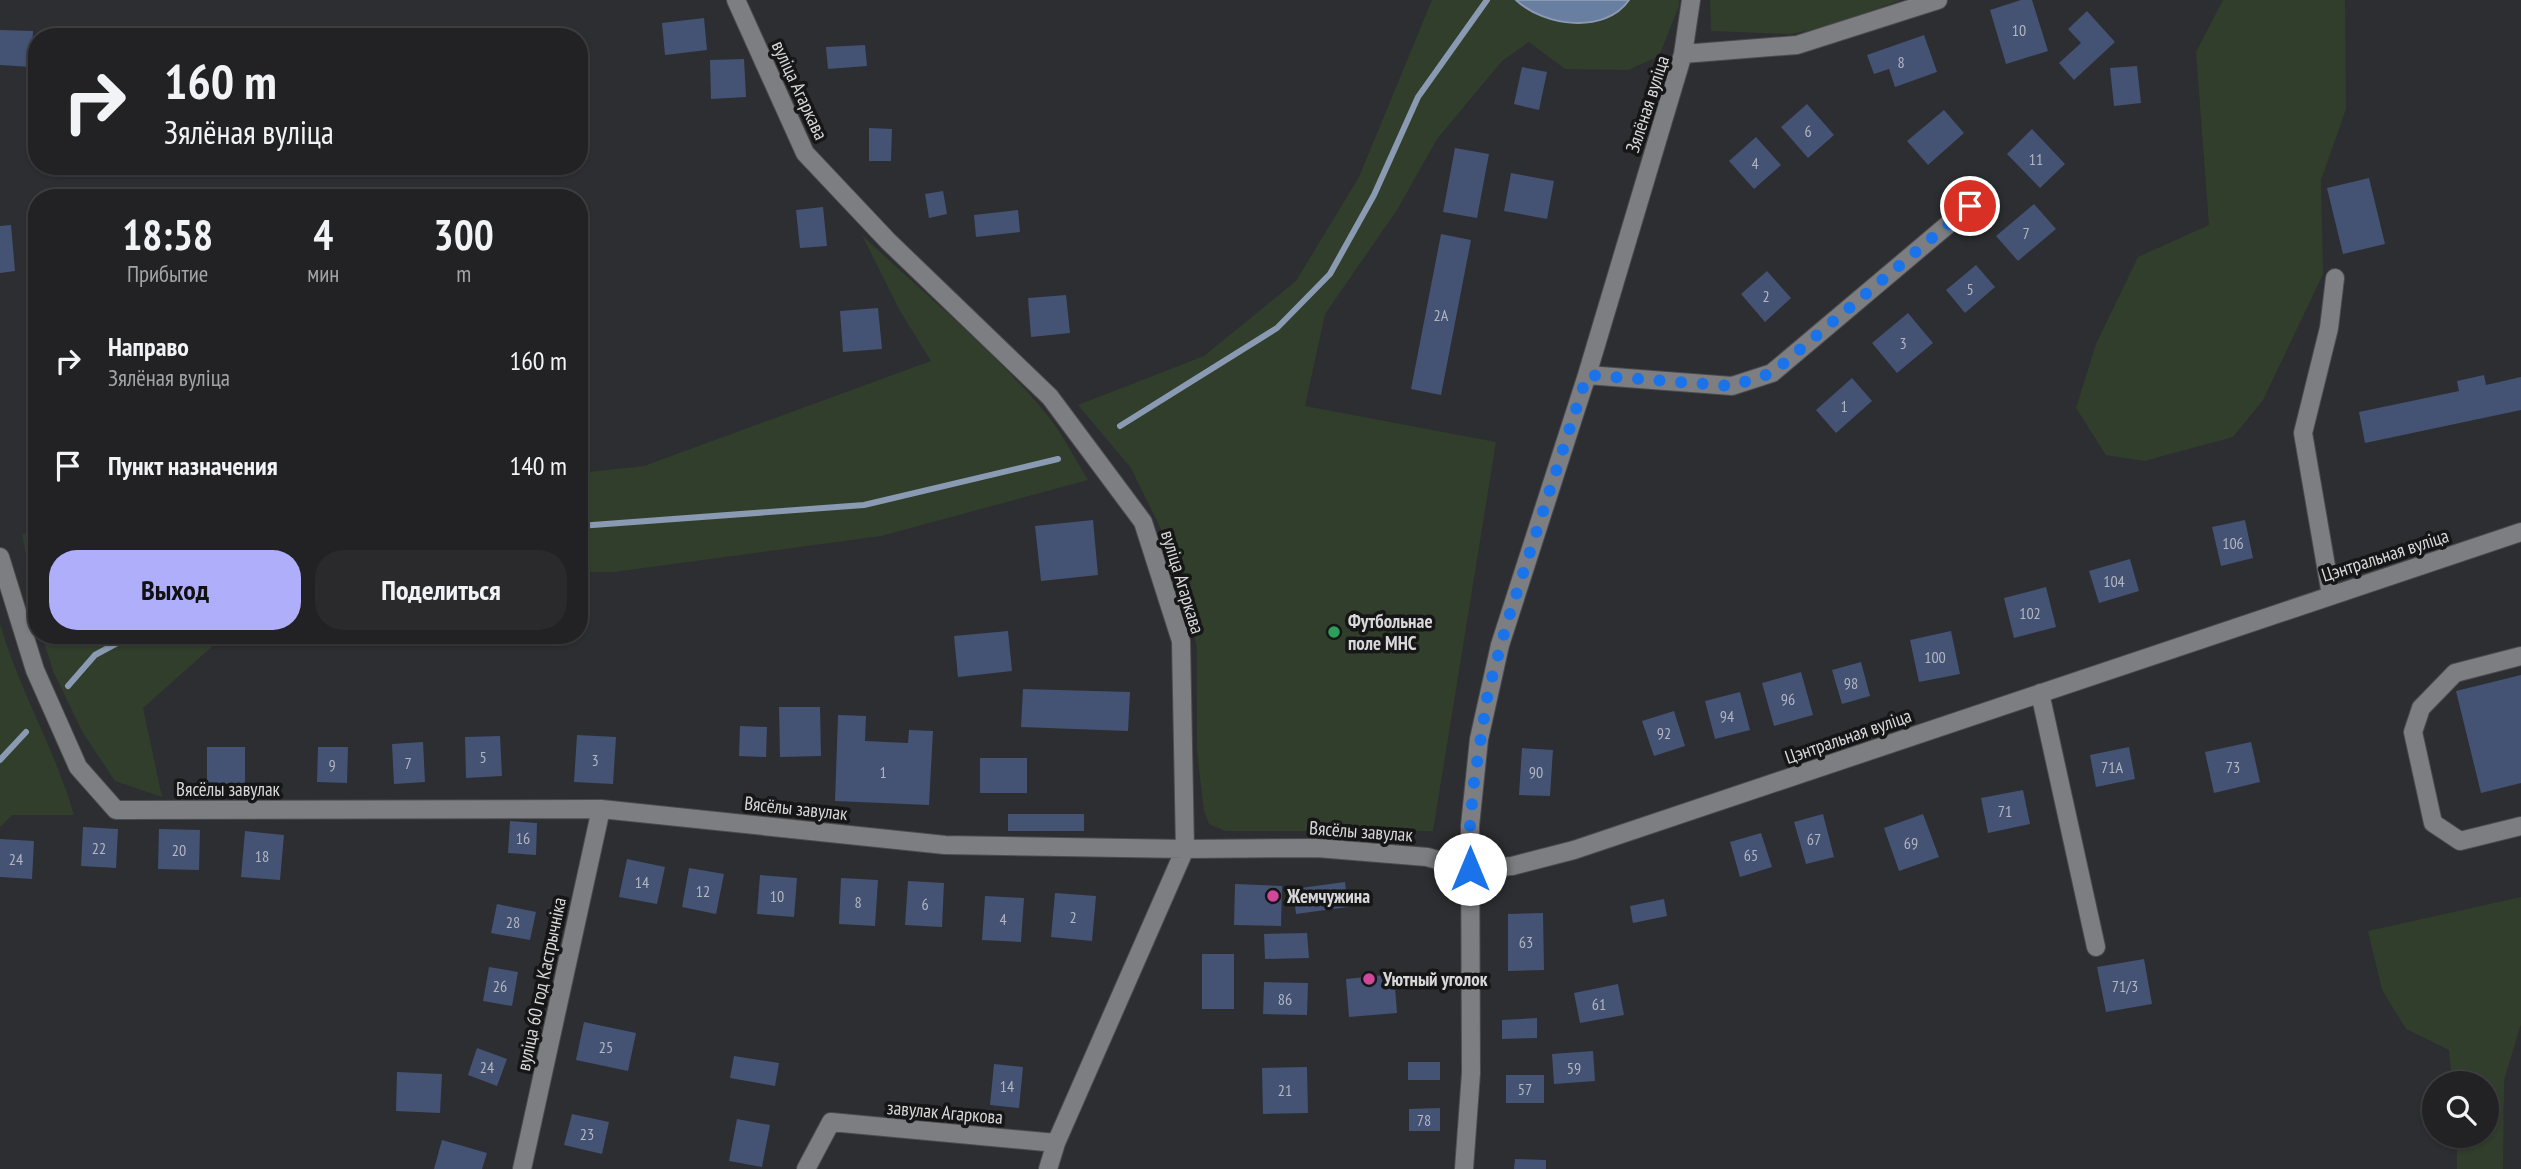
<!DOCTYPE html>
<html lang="ru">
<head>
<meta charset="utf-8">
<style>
  :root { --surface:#222225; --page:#2a2a2d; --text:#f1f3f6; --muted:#a2a4a7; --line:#3f3f42; --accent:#afaefa }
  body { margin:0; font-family:"PT Sans Narrow",sans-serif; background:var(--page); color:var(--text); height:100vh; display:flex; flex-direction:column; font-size:26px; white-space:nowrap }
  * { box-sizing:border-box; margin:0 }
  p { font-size:23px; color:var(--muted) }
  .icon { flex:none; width:38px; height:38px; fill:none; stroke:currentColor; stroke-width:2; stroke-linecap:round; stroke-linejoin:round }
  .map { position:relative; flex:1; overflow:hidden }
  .details { position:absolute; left:28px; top:189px; width:560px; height:455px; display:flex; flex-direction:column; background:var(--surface); border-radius:28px; box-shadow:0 2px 5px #0004,0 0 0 2px var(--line) }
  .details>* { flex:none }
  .top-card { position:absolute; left:28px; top:28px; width:560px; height:147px; border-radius:28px; box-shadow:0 2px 5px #0004,0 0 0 2px var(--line); background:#222225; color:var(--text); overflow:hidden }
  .fabs { position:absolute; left:2422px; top:1071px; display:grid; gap:14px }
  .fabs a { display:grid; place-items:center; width:77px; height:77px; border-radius:50%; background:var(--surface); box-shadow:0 2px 5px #0004,0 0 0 2px var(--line); font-size:35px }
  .pin { position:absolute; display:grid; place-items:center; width:60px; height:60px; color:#fff; margin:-30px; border:4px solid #fff; border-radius:50%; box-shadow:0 2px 7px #0007 }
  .me { position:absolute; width:77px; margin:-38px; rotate:0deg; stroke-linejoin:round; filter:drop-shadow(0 0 5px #0008) }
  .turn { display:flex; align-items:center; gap:24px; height:147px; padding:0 21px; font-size:32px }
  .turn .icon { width:91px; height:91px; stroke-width:2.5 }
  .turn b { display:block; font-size:49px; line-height:60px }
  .eta { display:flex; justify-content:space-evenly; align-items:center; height:119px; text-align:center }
  .eta b { font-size:42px; font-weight:800; line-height:49px }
  .button { display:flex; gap:14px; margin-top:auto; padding:14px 21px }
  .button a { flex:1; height:80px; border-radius:28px; background:var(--accent); color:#111; font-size:28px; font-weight:800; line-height:80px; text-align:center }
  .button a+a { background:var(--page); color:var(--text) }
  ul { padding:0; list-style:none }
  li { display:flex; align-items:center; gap:21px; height:105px; padding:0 21px }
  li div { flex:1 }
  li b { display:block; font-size:26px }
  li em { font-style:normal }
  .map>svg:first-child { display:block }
  .green { fill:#313e2c }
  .water { fill:#697fa1; stroke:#8a9ab2; stroke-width:2 }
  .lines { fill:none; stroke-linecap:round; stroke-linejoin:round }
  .stream { stroke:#8a9ab2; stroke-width:6 }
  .building { fill:#445274 }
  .minor-casing { stroke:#4c4c4f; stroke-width:20 }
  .minor { stroke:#7d7e81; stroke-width:18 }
  .route { stroke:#1a73e8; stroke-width:12; stroke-dasharray:0 21.6 }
  .leisure-dot { fill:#2e9e5b; stroke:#161617; stroke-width:2.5 }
  .hotel-dot { fill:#d1479c; stroke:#161617; stroke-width:2.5 }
  .labels { text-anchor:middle; stroke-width:7; stroke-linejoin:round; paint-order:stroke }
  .number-label { font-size:16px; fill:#b3b6c0 }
  .street-label { font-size:19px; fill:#d8d8da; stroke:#161617 }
  .poi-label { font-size:19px; font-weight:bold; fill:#d8d8da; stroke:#161617; text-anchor:start }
</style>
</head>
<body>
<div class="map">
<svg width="2521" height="1169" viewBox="0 0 2521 1169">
  <rect width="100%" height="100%" fill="#2d2e31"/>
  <!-- green -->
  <path class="green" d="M1432,0H1516C1543,26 1605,35 1629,0H1679V6L1659,56L1628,70L1565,69L1529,42L1502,61L1437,139L1397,210L1325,314L1305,406L1496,442L1433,831H1225L1209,824L1204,811L1197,751V648L1179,566L1131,468L1078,405L1204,356L1296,281L1359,177Z
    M1710,0H1901L1823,28L1789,34L1711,31Z
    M2223,0H2345L2346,109L2321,180L2323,274L2263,400L2233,437L2144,461L2106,455L2076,408L2096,344L2138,257L2209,225L2196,52Z
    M862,235C924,294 993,349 1048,416C1063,435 1075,459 1088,480L881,536L614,572H579V473L644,466L931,361L900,311Z
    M37,533V616L22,534Z
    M0,624C19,690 55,749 74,815H12L0,827Z
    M42,635H225L143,708L162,797L115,781L83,733L53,671Z
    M2521,897V1024L2504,1080L2503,1169H2457V1136H2487V1083H2452L2449,1050L2406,1029L2382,990L2368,931Z"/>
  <!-- water -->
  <path class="water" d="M1516,0H1629C1605,35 1543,26 1516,0Z"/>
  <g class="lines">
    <!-- stream -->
    <path class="stream" d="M1120,426L1277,328L1330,274L1374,195L1418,97L1487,0
      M579,526L864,505L1058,459
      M68,686L95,655L132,635
      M0,760L26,732"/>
  </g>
  <!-- building -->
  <path class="building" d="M2021,0H2032L2048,51L2006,64L1990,10Z
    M2087,11L2115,42L2074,80L2059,63L2081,43L2068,29Z
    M704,18L707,50L665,55L662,23Z
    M0,30L33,31L31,67L0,65Z
    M1924,35L1937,72L1895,87L1889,69L1874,74L1867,55Z
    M865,45L867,66L828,69L826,47Z
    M744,59L746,97L711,99L710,60Z
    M2137,66L2141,103L2114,106L2110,68Z
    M1522,67L1547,72L1539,110L1514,104Z
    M1807,104L1834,135L1808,158L1781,127Z
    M1944,110L1964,133L1928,165L1907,141Z
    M869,128L892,129L891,161H869Z
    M2032,129L2065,164L2040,188L2007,154Z
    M1756,137L1781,165L1754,189L1729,161Z
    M1455,148L1489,154L1477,218L1443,212Z
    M1511,173L1554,181L1547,219L1504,211Z
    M2369,178L2385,244L2343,254L2327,188Z
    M943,191L947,214L929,218L925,194Z
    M2034,204L2056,229L2018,261L1996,236Z
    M823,207L827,246L800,248L796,210Z
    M1018,210L1020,232L976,237L974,215Z
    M11,225L15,271L0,273V226Z
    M1441,234L1471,240L1441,395L1411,389Z
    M1976,265L1995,287L1965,313L1946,290Z
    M1767,271L1791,298L1765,322L1741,294Z
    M1066,295L1070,333L1031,337L1028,298Z
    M878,308L882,349L843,352L840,311Z
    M1908,313L1933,343L1897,373L1872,343Z
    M2484,375L2486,385L2521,377V410L2365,443L2359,412L2459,391L2457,381Z
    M1852,378L1872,401L1836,433L1816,410Z
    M1093,520L1098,575L1041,581L1035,526Z
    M2245,520L2253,558L2221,566L2212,527Z
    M2130,559L2139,591L2099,603L2089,571Z
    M2046,587L2056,627L2014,638L2004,598Z
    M1008,631L1012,671L958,677L954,636Z
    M1951,631L1960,674L1919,682L1910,640Z
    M1861,662L1870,696L1842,704L1832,670Z
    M1801,672L1813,715L1774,726L1762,683Z
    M2521,675V783L2481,793L2456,691Z
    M1023,689L1130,692L1128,731L1021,727Z
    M1740,692L1750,730L1715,739L1705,701Z
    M779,707H820L821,756L780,757Z
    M1674,711L1685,746L1654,756L1642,721Z
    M838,715L866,716L865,741L908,743L909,730L933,731L929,805L835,801Z
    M740,726L767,727L766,757L739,756Z
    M577,735L616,737L613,784L574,782Z
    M500,736L502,776L466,778L465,737Z
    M423,742L425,782L394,784L392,744Z
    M2251,742L2260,782L2214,793L2205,752Z
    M207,747H245V788H207Z
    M318,747H348L347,783L317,782Z
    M2129,747L2135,779L2096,787L2090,755Z
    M1522,748L1553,750L1550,796L1519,795Z
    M980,758H1027V793H980Z
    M2023,790L2030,824L1988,833L1981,798Z
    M1008,814H1084V831H1008Z
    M1823,814L1834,857L1806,864L1794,822Z
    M1923,814L1939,857L1899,871L1884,828Z
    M510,821L537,823L536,855L508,853Z
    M83,827L118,829L116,868L81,866Z
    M159,829L200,830L199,870L158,869Z
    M245,831L284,835L280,880L241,877Z
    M1761,833L1772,867L1740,877L1730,842Z
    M0,839L34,841L32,879L0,877Z
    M627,859L665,867L657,904L619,897Z
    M689,868L724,874L716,914L682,907Z
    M760,875L797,878L794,917L757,914Z
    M841,878L878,880L875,926L839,924Z
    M908,881L944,883L942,927L905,925Z
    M1345,882L1348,907L1296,914L1293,889Z
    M1235,884L1282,886L1281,926L1234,925Z
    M1055,893L1096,896L1092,941L1051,937Z
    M985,896L1024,898L1021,942L982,940Z
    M1664,899L1667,916L1633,923L1630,906Z
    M497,904L536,912L530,940L491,933Z
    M1543,913L1544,970L1508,971V914Z
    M1307,933L1309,958L1265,959L1264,934Z
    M1202,954H1234V1009H1202Z
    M2144,959L2152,1004L2106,1012L2097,967Z
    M489,967L518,972L512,1006L483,1001Z
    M1394,974L1397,1013L1349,1017L1346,979Z
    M1264,982L1308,983L1307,1015L1263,1014Z
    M1618,984L1624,1015L1580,1023L1574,993Z
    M1537,1018V1038L1502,1039V1020Z
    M584,1022L636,1033L628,1071L576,1060Z
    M477,1048L507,1059L497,1086L468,1075Z
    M1593,1051L1595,1081L1554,1084L1552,1054Z
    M734,1056L779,1063L775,1086L730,1078Z
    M1408,1062H1440V1080H1408Z
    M994,1064L1023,1067L1019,1108L990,1105Z
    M1307,1067L1308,1113L1263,1114L1262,1068Z
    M397,1072L442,1074L440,1113L396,1111Z
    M1506,1075H1544V1103H1506Z
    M1440,1108V1131H1409V1109Z
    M572,1114L609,1122L602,1154L564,1145Z
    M737,1119L770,1125L762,1167L729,1161Z
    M442,1140L487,1153L482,1169H434Z
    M1515,1159L1546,1160V1169H1514Z"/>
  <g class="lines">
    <!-- minor casing -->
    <g class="minor-casing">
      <path id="minor" d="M736,0L805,153L888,241L1050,397L1143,522L1181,641L1185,849L1056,1143L1048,1169
        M1683,54L1797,45L1938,0
        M1587,375L1732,386L1772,373L1970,206
        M0,557L35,670L78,767L116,810L601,809L945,845L1185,849L1317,848L1427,857L1470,869L1512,866L1574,850L2521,532
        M2331,595L2303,433L2329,328L2335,278
        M2521,656L2455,673L2421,708L2413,732L2433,823L2460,841L2521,826
        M2040,693L2096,947
        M522,1169L601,809
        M806,1169L831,1122L1056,1143
        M1464,1169L1471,1073L1470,826L1479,739L1500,645L1587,375L1683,54L1691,0"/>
    </g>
    <!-- minor -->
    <use href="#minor" class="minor"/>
  </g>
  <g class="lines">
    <!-- route -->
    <path class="route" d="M1470,869V826L1474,782L1488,692L1507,623L1587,375L1732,386L1772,373L1970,206"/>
  </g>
  <!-- markers -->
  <circle class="leisure-dot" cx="1334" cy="632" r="7"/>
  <g class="hotel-dot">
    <circle cx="1273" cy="896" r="7"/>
    <circle cx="1369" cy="979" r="7"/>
  </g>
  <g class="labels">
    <!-- number labels -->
    <g class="number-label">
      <text x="2019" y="36">10</text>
      <text x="1901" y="68">8</text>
      <text x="1808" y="137">6</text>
      <text x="2036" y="165">11</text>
      <text x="1755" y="169">4</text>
      <text x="2026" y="239">7</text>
      <text x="1970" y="295">5</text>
      <text x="1766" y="302">2</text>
      <text x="1441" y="321">2А</text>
      <text x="1903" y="349">3</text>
      <text x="1844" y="412">1</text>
      <text x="2233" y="549">106</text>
      <text x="2114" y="587">104</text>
      <text x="2030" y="619">102</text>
      <text x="1935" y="663">100</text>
      <text x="1851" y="689">98</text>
      <text x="1788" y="705">96</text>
      <text x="1727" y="722">94</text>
      <text x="1664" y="739">92</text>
      <text x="483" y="763">5</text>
      <text x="595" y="766">3</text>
      <text x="408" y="769">7</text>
      <text x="332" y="771">9</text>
      <text x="2112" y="773">71А</text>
      <text x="2233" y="773">73</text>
      <text x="883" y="778">1</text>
      <text x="1536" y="778">90</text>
      <text x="2005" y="817">71</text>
      <text x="523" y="844">16</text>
      <text x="1814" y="845">67</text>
      <text x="1911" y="849">69</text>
      <text x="99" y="854">22</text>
      <text x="179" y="856">20</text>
      <text x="1751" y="861">65</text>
      <text x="262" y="862">18</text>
      <text x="16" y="865">24</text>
      <text x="642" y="888">14</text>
      <text x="703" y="897">12</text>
      <text x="777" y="902">10</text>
      <text x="858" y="908">8</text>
      <text x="925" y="910">6</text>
      <text x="1073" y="923">2</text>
      <text x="1003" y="925">4</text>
      <text x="513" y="928">28</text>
      <text x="1526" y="948">63</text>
      <text x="500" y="992">26</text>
      <text x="2125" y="992">71/3</text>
      <text x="1285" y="1005">86</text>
      <text x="1599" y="1010">61</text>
      <text x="606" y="1053">25</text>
      <text x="487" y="1073">24</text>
      <text x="1574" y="1074">59</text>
      <text x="1007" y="1092">14</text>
      <text x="1525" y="1095">57</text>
      <text x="1285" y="1096">21</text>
      <text x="1424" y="1126">78</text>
      <text x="587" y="1140">23</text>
    </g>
    <!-- street labels -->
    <g class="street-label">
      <text transform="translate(800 90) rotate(65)" y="7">вуліца Агаркава</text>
      <text transform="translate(1647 104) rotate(-72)" y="7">Зялёная вуліца</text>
      <text transform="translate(2385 555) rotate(-18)" y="7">Цэнтральная вуліца</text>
      <text transform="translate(1183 582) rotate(73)" y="7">вуліца Агаркава</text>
      <text transform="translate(1848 736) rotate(-19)" y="7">Цэнтральная вуліца</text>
      <text x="228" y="796">Вясёлы завулак</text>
      <text transform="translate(796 808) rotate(6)" y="7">Вясёлы завулак</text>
      <text transform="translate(1361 831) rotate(4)" y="7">Вясёлы завулак</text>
      <text transform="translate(541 984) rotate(-78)" y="7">вуліца 60 год Кастрычніка</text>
      <text transform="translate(945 1112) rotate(5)" y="7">завулак Агаркова</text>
    </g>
    <!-- poi labels -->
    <g class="poi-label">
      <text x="1348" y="628">Футбольнае<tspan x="1348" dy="22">поле МНС</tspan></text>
      <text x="1287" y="903">Жемчужина</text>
      <text x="1383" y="986">Уютный уголок</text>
    </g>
  </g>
</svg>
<div class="fabs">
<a><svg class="icon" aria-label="search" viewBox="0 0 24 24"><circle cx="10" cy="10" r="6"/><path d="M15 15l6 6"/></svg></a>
</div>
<div class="pin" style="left:1970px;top:206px;background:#d93025"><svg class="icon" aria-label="arrive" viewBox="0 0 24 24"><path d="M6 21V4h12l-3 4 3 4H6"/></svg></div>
<svg class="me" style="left:1470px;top:869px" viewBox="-20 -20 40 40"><circle r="19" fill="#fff"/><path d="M0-13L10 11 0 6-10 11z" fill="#1a73e8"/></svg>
<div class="top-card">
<div class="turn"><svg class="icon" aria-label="right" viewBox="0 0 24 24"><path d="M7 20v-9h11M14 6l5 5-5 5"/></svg><div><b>160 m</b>Зялёная вуліца</div></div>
</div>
<section class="details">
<div class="eta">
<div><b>18:58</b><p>Прибытие</p></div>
<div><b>4</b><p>мин</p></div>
<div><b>300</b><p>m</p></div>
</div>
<ul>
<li><svg class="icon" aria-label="right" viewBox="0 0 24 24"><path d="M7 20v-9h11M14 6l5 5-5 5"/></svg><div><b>Направо</b><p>Зялёная вуліца</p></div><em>160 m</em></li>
<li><svg class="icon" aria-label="arrive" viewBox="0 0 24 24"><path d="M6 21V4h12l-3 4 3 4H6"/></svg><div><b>Пункт назначения</b></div><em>140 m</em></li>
</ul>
<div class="button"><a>Выход</a><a>Поделиться</a></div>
</section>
</div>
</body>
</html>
